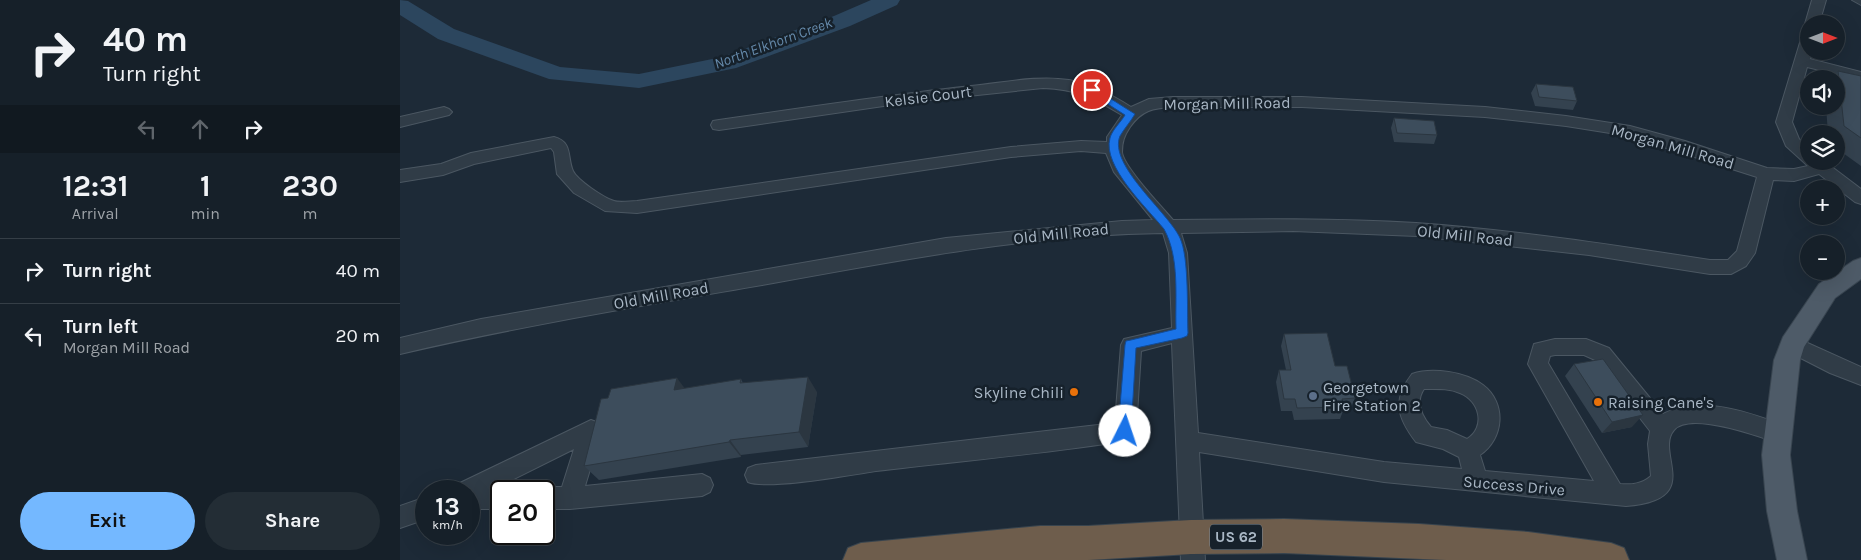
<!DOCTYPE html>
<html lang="en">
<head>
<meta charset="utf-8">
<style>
  :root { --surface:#162029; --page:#232d35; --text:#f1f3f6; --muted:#9ea3a8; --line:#353e46; --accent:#74b8ff }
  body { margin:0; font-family:Karla,sans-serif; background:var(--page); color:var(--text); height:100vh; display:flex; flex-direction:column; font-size:19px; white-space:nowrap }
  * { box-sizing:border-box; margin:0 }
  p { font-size:16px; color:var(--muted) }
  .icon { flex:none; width:28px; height:28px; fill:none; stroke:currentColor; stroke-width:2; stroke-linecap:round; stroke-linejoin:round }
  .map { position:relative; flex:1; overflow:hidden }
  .side { display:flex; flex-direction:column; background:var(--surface); width:400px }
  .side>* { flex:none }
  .hud { background:#162029; color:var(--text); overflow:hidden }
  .needle { width:32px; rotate:90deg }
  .fabs { position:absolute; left:1400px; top:15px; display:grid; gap:10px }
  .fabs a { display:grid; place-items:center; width:45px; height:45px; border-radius:50%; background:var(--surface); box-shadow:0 5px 20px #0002,0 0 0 1px var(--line); font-size:25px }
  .speed { position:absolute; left:15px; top:480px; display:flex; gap:10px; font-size:25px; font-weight:700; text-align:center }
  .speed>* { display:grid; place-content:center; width:65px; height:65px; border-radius:50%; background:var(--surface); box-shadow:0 5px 20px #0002,0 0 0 1px var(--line); line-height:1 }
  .speed small { font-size:12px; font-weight:400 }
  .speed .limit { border:2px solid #111; border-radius:8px; background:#fff; color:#111 }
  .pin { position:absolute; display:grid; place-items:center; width:42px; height:42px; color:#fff; margin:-21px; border:2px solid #fff; border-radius:50%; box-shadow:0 1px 5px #0007 }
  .me { position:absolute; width:55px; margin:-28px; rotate:4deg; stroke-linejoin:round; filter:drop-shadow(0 0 4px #0008) }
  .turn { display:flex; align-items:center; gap:18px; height:105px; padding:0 20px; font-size:22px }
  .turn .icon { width:65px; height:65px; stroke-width:2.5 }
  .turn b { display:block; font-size:35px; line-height:42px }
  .lanes { display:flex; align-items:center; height:48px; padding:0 20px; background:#0003; justify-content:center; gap:25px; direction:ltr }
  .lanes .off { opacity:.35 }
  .eta { display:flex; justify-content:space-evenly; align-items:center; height:85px; text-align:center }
  .eta b { font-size:30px; font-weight:700; line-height:35px }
  .cta { display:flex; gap:10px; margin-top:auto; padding:10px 20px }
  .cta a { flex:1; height:58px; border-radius:30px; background:var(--accent); color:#111; font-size:20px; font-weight:700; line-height:58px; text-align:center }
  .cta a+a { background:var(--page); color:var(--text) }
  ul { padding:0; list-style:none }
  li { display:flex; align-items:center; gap:15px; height:65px; padding:0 20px; border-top:1px solid var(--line) }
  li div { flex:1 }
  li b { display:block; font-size:19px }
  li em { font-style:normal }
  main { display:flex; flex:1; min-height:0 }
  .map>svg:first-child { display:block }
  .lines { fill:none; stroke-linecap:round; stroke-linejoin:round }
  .river { fill:#2c465e; fill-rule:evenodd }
  .minor-casing { stroke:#4b5762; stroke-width:2 }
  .major-casing { stroke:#394550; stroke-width:2 }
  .highway-casing { stroke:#38444e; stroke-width:2 }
  .minor { fill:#303c47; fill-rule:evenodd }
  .major { fill:#4e5b68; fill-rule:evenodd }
  .highway { fill:#6e5d4c; fill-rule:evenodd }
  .wall { fill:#34424f }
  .shaded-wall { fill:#2b3640 }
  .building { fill:#3d4d5c; stroke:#2b3640 }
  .route { fill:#1a73e8; stroke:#114b97 }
  .food-dot { fill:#e8710a; stroke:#16212b; stroke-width:2 }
  .service-dot { fill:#5c6f8a; stroke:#16212b; stroke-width:2 }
  .labels { text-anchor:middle; stroke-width:5; stroke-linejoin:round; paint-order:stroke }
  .far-water-label { font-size:15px; font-style:italic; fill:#668bac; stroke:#16212b }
  .shield { fill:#16212b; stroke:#7d8a97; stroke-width:1 }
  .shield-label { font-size:15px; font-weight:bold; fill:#a9b7c5 }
  .street-label { font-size:16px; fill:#a9b7c5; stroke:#16212b }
  .poi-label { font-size:16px; fill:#a9b7c5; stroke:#16212b; text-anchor:start }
</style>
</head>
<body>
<main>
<section class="side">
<div class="hud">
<div class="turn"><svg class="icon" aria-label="right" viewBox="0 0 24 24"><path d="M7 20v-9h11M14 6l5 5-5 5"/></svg><div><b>40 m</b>Turn right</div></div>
<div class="lanes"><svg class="icon off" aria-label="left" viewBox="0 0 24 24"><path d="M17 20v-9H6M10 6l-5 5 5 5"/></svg><svg class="icon off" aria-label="ahead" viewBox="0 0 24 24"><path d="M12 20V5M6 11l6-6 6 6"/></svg><svg class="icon" aria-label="right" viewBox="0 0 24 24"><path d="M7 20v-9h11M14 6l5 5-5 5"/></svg></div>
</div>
<div class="eta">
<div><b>12:31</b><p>Arrival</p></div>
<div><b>1</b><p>min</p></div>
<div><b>230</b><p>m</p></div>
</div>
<ul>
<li><svg class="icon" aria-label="right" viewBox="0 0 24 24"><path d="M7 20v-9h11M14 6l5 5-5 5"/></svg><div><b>Turn right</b></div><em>40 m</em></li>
<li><svg class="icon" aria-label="left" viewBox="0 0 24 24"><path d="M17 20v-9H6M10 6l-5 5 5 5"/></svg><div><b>Turn left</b><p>Morgan Mill Road</p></div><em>20 m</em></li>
</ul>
<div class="cta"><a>Exit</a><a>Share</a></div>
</section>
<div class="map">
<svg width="1461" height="560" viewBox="0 0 1461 560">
  <rect width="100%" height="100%" fill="#1d2a37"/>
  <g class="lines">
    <!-- river -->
    <path class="river" d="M0,0L8,1L54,29L160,67L239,74L322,57L434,16L471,0H500L497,5L450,26L336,68L239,88L149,79L38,39L0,15Z"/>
    <!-- minor casing -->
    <g class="minor-casing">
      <path id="minor" d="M1412,0H1426L1419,24H1409V27L1405,24Z
        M1452,0H1461V5Z
        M1409,32V51H1412L1410,59L1461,72V80L1407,67L1392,122L1399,139L1409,149V161H1424L1461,189V204L1455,202L1419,174L1394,181L1373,180L1355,253L1346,266L1331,274H1310L1189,255L1017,236L893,231L781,233L787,253L798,433L984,462L1062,469L1059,457L1043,449L1016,442C997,417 992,400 1012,374C1032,367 1066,372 1083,385C1107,403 1104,439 1080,455L1085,471L1194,481L1128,364L1134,344L1155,339H1186L1209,348L1263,414C1301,395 1348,412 1386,426L1389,433L1386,440L1378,443C1358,436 1290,411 1274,430C1254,453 1306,500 1226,506L984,482L799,452L805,560H781L772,343L741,351L736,431L733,438L725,441C642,454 559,461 476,471C450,475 368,490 348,482L345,475L348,468L356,465L715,423L721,345L724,339L772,328L769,253L763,233C628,235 495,261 362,285C241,306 120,326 0,354V338L81,319L546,238L722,221L753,220L714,172L706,153L681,151L611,157L237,213L205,211L174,193L157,174L154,152L151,148L74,164L43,175L0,182V170L41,164L71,153L154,137C173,142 167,157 173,171C177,180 204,198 214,201C220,203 230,201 237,201L611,147L681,141L707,142V137L722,115C694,98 676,89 643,88L511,102L319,130L313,129L311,125L313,121L319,120C403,108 487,95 571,86C603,83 637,75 669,80C692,84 712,95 731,107L749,99L773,97H902L1085,107L1166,116L1230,126L1285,141L1367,168L1394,169L1408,166L1386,146L1376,122L1402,36ZM773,107H902L1085,117L1166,126L1229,136L1357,177L1337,251L1328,260H1310C1213,245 1115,230 1016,223C935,218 854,219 773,220C762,207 723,166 722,152C722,142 724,136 730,127C742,110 753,108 773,107ZM1155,355H1184L1195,360L1250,431L1248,444L1251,476C1242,484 1232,485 1220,484L1148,363L1150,356ZM1024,389C1036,389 1049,388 1060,393C1080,401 1086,427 1067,439L1047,430L1031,427C1021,415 1015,402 1024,389Z
        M44,107L49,109L52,112L49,115L0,127V117Z
        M1392,336L1461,367V385L1430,373L1385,350L1382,344L1385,338Z
        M191,420L199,423L202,430L185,486L302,474L310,478L313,485L310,492L302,496L170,509H144V491L136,490L144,487H162L174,449L98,487L109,491H101V509H69V491H57L60,483Z
        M26,497V519L0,528V506Z"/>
    </g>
    <!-- major casing -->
    <g class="major-casing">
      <path id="major" d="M1461,258V279L1435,298L1404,347L1400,360L1390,455L1397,511L1407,560H1377L1367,511L1362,455L1374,360L1383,337L1419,284L1453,261Z"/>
    </g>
    <!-- highway casing -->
    <g class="highway-casing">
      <path id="highway" d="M884,519L1019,524L1128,532L1211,543L1224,548L1229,560H1046L884,553L791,554L688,560H443L448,548L461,543L640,526H688L791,520Z"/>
    </g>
    <!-- minor -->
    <use href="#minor" class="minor"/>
    <!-- major -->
    <use href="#major" class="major"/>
    <!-- highway -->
    <use href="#highway" class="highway"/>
  </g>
  <!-- wall -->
  <path class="wall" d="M1438,71L1461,76V166L1436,148V134H1428L1426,106H1436V79H1432Z
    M1136,84L1177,101L1173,110L1135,106L1131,93Z
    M994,118L1037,135L1034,144L994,142L991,128Z
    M884,334L935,366L955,398L950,410L943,411L940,419L894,420L892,411H881L876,382L879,370H886L881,346Z
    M1174,364L1232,427L1202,433L1165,376Z
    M341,379L343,383L417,392L408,447L341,455V457L199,480L184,466Z"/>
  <!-- shaded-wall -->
  <path class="shaded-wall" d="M408,377L417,392L408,447L399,432Z
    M277,378L289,394L274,390Z
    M1243,415L1232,427L1202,433L1212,422Z
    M330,440L341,455V457L329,442Z"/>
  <!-- building -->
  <path class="building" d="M1438,71L1461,76V138L1444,126Z
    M1136,84L1173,87L1177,101L1139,97Z
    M994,118L1034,121L1037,135L997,133Z
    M927,333L935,366H947L955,398L942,399L944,407L897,408L895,399H884L879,370H891L884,334Z
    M1203,359L1243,415L1212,422L1174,364Z
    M408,377L399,432L330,440L329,442L184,466L201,399L208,398L211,389L277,378L274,390L341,379L340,383Z"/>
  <!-- route -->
  <path class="route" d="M692,87L735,114C731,121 724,129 720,136C708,165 768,212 780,238C789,257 787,310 788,333L787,336L782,338L736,348L731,431L730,435L725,437L720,435L718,431L725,345L726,341L731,340L776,329C775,297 780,258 764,229C747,208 702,166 710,138C712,130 721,122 725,115L689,92V88Z"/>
  <!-- markers -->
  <g class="food-dot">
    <circle cx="674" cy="392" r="5"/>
    <circle cx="1198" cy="402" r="5"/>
  </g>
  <circle class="service-dot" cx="913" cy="396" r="5"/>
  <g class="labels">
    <!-- far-water labels -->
    <g class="far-water-label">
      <text transform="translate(373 43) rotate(-20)" y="5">North Elkhorn Creek</text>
    </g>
    <!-- shield labels -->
    <rect class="shield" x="810" y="524.5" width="52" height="25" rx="4"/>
    <g class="shield-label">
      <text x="836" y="542">US 62</text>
    </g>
    <!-- street labels -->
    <g class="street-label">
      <text transform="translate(528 96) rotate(-7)" y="6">Kelsie Court</text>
      <text transform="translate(827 103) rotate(-1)" y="6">Morgan Mill Road</text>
      <text transform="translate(1273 146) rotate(16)" y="6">Morgan Mill Road</text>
      <text transform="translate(661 233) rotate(-6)" y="6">Old Mill Road</text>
      <text transform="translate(1065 235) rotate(6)" y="6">Old Mill Road</text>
      <text transform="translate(261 295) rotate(-10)" y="6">Old Mill Road</text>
      <text transform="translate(1114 485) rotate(5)" y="6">Success Drive</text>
    </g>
    <!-- poi labels -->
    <g class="poi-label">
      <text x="923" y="393">Georgetown<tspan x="923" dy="18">Fire Station 2</tspan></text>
      <text x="664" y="398" text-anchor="end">Skyline Chili</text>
      <text x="1208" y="408">Raising Cane's</text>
    </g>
  </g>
</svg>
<div class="fabs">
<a><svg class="needle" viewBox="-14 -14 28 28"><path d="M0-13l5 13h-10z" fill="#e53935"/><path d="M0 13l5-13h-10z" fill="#9ea3a8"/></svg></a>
<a><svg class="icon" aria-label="sound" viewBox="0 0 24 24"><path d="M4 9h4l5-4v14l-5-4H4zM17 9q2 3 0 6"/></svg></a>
<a><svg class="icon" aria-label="layers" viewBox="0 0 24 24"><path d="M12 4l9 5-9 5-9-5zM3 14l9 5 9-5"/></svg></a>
<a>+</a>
<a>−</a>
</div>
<div class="speed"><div>13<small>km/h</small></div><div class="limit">20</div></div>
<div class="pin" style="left:692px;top:90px;background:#d93025"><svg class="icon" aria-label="arrive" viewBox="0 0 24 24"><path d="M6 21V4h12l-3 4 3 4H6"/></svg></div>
<svg class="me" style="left:725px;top:431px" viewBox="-20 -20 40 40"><circle r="19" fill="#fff"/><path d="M0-13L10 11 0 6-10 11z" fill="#1a73e8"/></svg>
</div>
</main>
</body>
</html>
